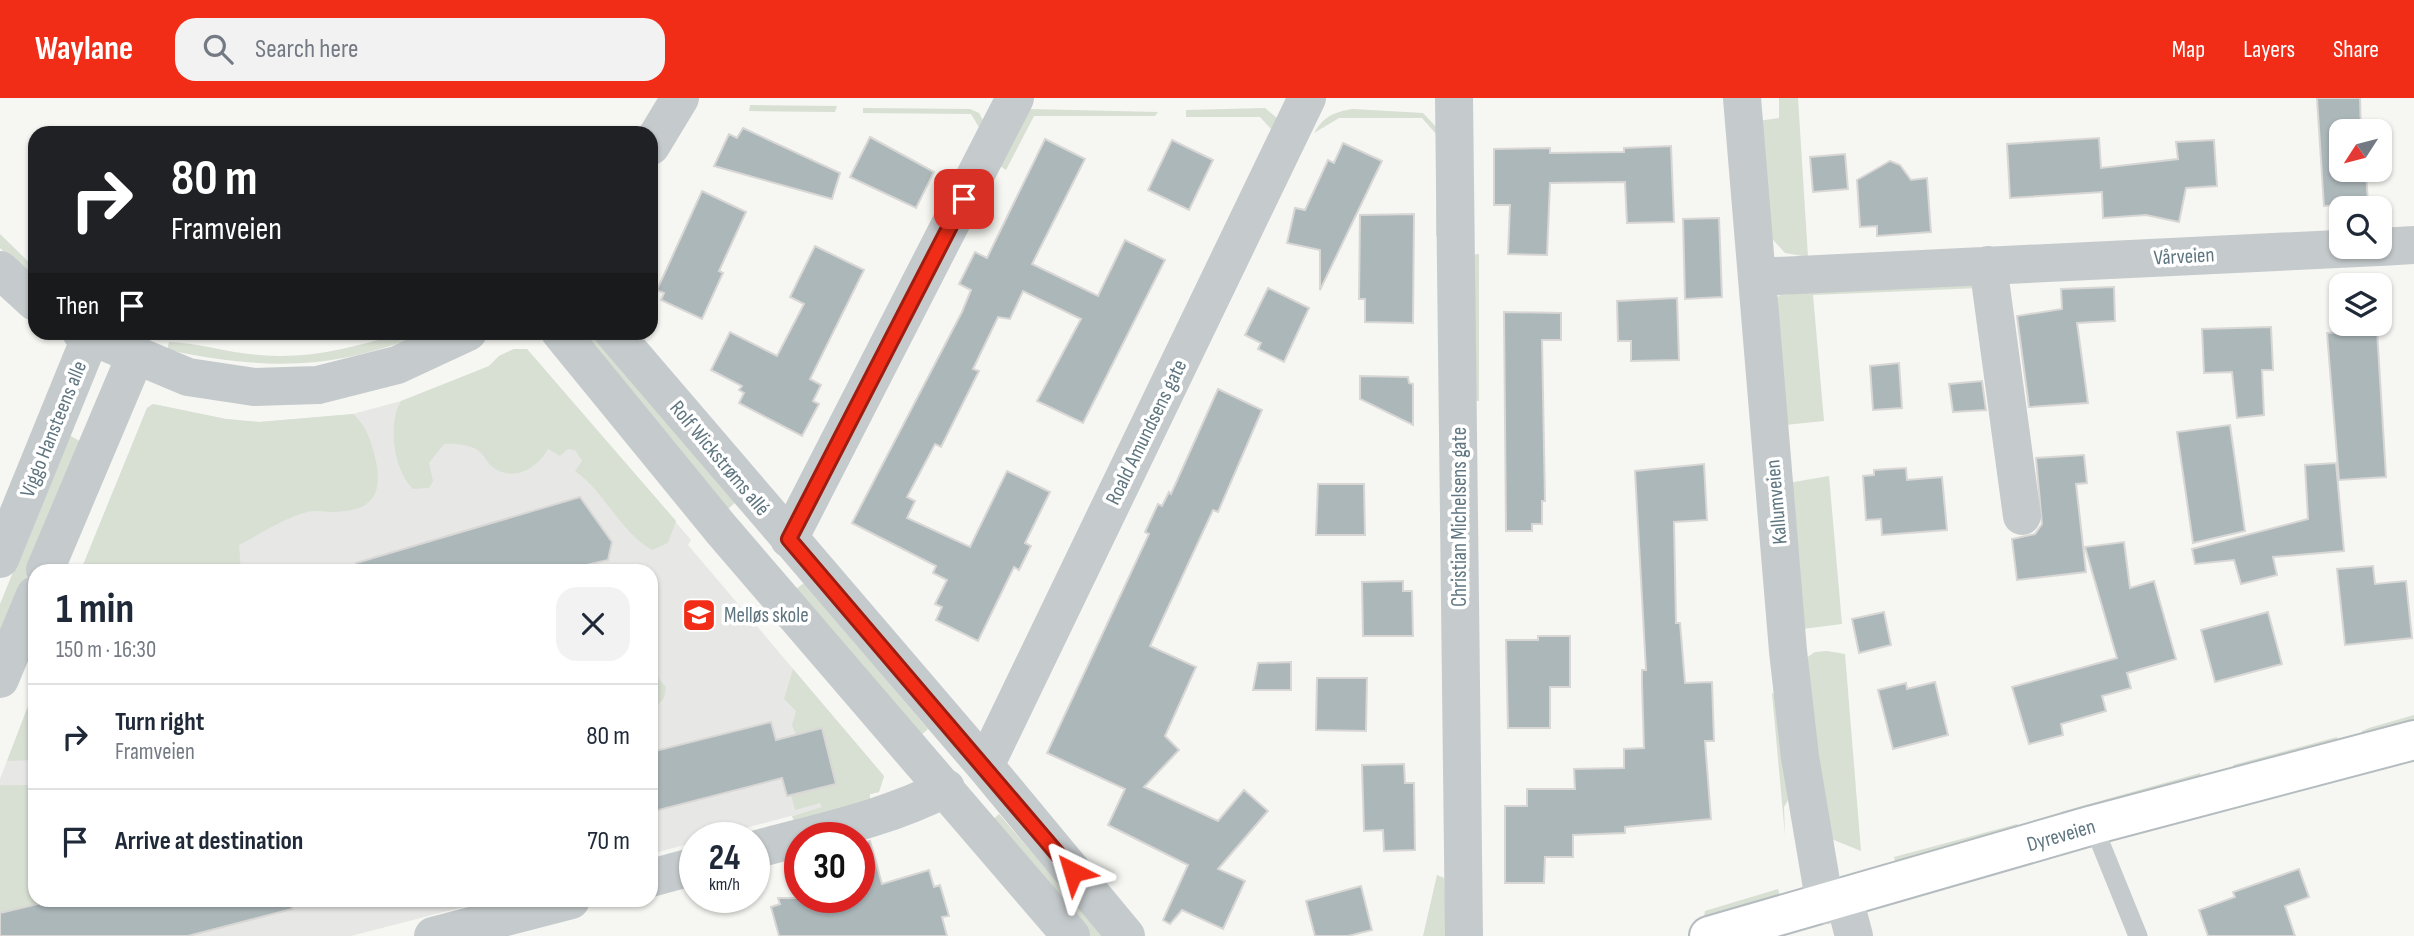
<!DOCTYPE html>
<html lang="en">
<head>
<meta charset="utf-8">
<style>
  :root { --surface:#fff; --page:#f2f2f3; --text:#1f2937; --muted:#747a83; --line:#e0e1e3; --accent:#f12d18 }
  body { margin:0; font-family:"Sofia Sans Condensed",sans-serif; background:var(--page); color:var(--text); height:100vh; display:flex; flex-direction:column; font-size:26px; white-space:nowrap }
  * { box-sizing:border-box; margin:0 }
  p { font-size:23px; color:var(--muted) }
  .icon { flex:none; width:38px; height:38px; fill:none; stroke:currentColor; stroke-width:2; stroke-linecap:round; stroke-linejoin:round }
  .map { position:relative; flex:1; overflow:hidden }
  .sheet { position:absolute; left:28px; top:466px; width:630px; height:343px; display:flex; flex-direction:column; background:var(--surface); border-radius:21px; box-shadow:0 2px 5px #0004 }
  .sheet>* { flex:none }
  .hud { position:absolute; left:28px; top:28px; width:630px; height:214px; border-radius:21px; box-shadow:0 2px 5px #0004; background:#202124; color:#fff; overflow:hidden }
  .needle { width:46px; rotate:234deg }
  .controls { position:absolute; left:2329px; top:21px; display:grid; gap:14px }
  .controls a { display:grid; place-items:center; width:63px; height:63px; border-radius:14px; background:var(--surface); box-shadow:0 2px 5px #0004; font-size:35px }
  .speed { position:absolute; left:679px; top:724px; display:flex; gap:14px; font-size:35px; font-weight:700; text-align:center }
  .speed>* { display:grid; place-content:center; width:91px; height:91px; border-radius:50%; background:var(--surface); box-shadow:0 2px 5px #0004; line-height:1 }
  .speed small { font-size:18px; font-weight:400 }
  .speed .limit { border:10px solid #d22; background:#fff; color:#111 }
  .pin { position:absolute; display:grid; place-items:center; width:60px; height:60px; color:#fff; margin:-30px; border-radius:14px; box-shadow:0 4px 10px #0006 }
  .me { position:absolute; width:77px; margin:-38px; rotate:320deg; stroke-linejoin:round; filter:drop-shadow(0 0 5px #0008) }
  .turn { display:flex; align-items:center; gap:24px; height:147px; padding:0 28px; font-size:32px }
  .turn .icon { width:91px; height:91px; stroke-width:2.5 }
  .turn b { display:block; font-size:49px; line-height:60px }
  .then { display:flex; align-items:center; height:66px; padding:0 28px; background:#0003; gap:14px; font-size:26px }
  .round { display:grid; place-items:center; flex:none; width:74px; height:74px; border-radius:21px; background:var(--page) }
  .headline { display:flex; align-items:center; justify-content:space-between; height:119px; padding:0 28px }
  h1 { font-size:42px; font-weight:700; line-height:52px }
  ul { padding:0; list-style:none }
  li { display:flex; align-items:center; gap:21px; height:105px; padding:0 28px; border-top:2px solid var(--line) }
  li div { flex:1 }
  li b { display:block; font-size:26px }
  li em { font-style:normal }
  header { display:flex; align-items:center; gap:42px; box-sizing:border-box; height:98px; padding:0 35px; background:var(--accent); color:#fff }
  header strong { font-size:33px }
  nav { display:flex; gap:38px; margin-inline-start:auto; font-size:24px }
  .search { width:490px; height:63px; background:var(--page); display:flex; align-items:center; gap:18px; box-sizing:border-box; padding:0 24px; border-radius:21px; color:var(--muted); font-size:26px }
  .map>svg:first-child { display:block }
  .built { fill:#e7e8e6 }
  .green { fill:#d8dfd3 }
  .building { fill:#acb7ba; stroke:#d8d7d5; stroke-width:2 }
  .lines { fill:none; stroke-linecap:round; stroke-linejoin:round }
  .secondary-casing { stroke:#b5bcbf; stroke-width:42 }
  .service { stroke:#c5cacc; stroke-width:19 }
  .minor { stroke:#c5cacc; stroke-width:38 }
  .secondary { stroke:#fff; stroke-width:38 }
  .route-casing { stroke:#9d1d10; stroke-width:18 }
  .route { stroke:#f12d18; stroke-width:12 }
  .labels { text-anchor:middle; stroke-width:7; stroke-linejoin:round; paint-order:stroke }
  .street-label { font-size:21px; fill:#5f7680; stroke:#fff }
  .poi-label { font-size:21px; fill:#5f7680; stroke:#fff; text-anchor:start }
</style>
</head>
<body>
<header>
<strong>Waylane</strong>
<div class="search"><svg class="icon" aria-label="search" viewBox="0 0 24 24"><circle cx="10" cy="10" r="6"/><path d="M15 15l6 6"/></svg>Search here</div>
<nav><a>Map</a><a>Layers</a><a>Share</a></nav>
</header>
<div class="map">
<svg width="2414" height="838" viewBox="0 0 2414 838">
  <rect width="100%" height="100%" fill="#f6f6f2"/>
  <!-- built -->
  <path class="built" d="M514,251H527L691,442L688,447L884,678L879,694L709,740H695V744L651,756V472H81L147,310L153,306L226,321L259,324L353,316L401,303L460,281L489,268L499,258Z
    M35,590V802H490L351,838H0V681Z"/>
  <!-- green -->
  <path class="green" d="M1779,0H1798L1808,159L1785,155L1765,133L1758,23L1779,20Z
    M750,7L837,8L835,14L749,13Z
    M863,10L970,11L979,15L984,24L980,31L971,16L863,15Z
    M1265,10L1278,21L1272,32L1260,19H1186V12Z
    M1030,11L1158,14L1155,18H1034L1006,72L1000,68Z
    M1353,11L1423,15L1439,32L1443,138H1436V36L1422,20H1339L1314,35C1324,18 1334,14 1353,11Z
    M0,136L35,170V183L0,150Z
    M1479,156V303H1472L1470,157Z
    M1974,182L1980,190L1813,197L1824,323L1785,327L1771,205L1780,197Z
    M401,235H426C331,273 266,272 167,252L169,244C199,245 229,255 259,257C307,262 356,249 401,235Z
    M586,235H592L735,405L724,414L580,243Z
    M514,251H527L676,423L668,445L652,452C619,433 606,395 575,373L582,363L575,352L568,351L560,358L548,351C538,370 514,384 494,370C487,366 486,359 480,354C474,347 453,345 444,346L429,365L433,383L429,390L413,391C394,373 387,326 401,303L489,268L499,258Z
    M153,306L226,321L259,324L353,316C368,330 371,343 376,363C383,398 371,413 334,414C325,414 317,412 307,414C282,421 262,435 239,447L241,472H81L147,310Z
    M69,337L83,345L0,544V506Z
    M1829,378L1842,526L1802,531L1788,385Z
    M804,485L928,631L917,641L792,494Z
    M1827,553L1845,556L1861,753L1829,740L1803,562L1815,554Z
    M793,571L884,678L879,694L870,696V702L794,723L792,718L822,709L820,705L795,712L791,697L835,686L822,630L796,637L792,627L796,613L784,601Z
    M651,572L666,589L664,600L651,615Z
    M35,590V662L7,663Z
    M1772,595L1779,597L1788,702L1784,709L1785,737Z
    M2414,617V624L2364,640L2362,633L2369,630Z
    M2337,639L2339,647L2235,674L2233,667Z
    M2200,675L2203,683L2063,721L2061,714Z
    M0,687H26L35,690V802H79L42,810L41,805L0,815Z
    M999,716L1103,838H1084L988,726Z
    M2017,726L2020,734L1896,768L1894,759Z
    M1437,777L1444,780L1448,838H1423Z
    M1778,791L1780,798L1704,818L1705,813Z"/>
  <!-- building -->
  <path class="building" d="M2317,0H2360L2361,33H2342V72H2366L2368,106L2324,108Z
    M743,30L840,75L832,101L714,68L729,36L737,40Z
    M870,39L934,74L916,110L850,79Z
    M2099,40L2101,70L2178,61L2176,44L2214,42L2217,88L2186,90L2179,124L2146,117L2103,120L2102,94L2010,100L2007,46Z
    M1045,41L1085,61L1032,166L1098,198L1125,142L1165,162L1083,325L1037,303L1081,221L1023,193L1010,221L998,219L973,271L979,273L941,349L935,346L907,399L915,403L907,420L970,449L1007,373L1050,394L1025,445L1031,448L1019,472L1014,469L978,543L936,522L942,509L935,506L947,482L933,475L936,468L852,425L962,214L971,192L959,186L975,154L987,160Z
    M1172,42L1213,62L1189,112L1148,92Z
    M1343,45L1382,63L1320,192V152L1287,145L1295,110L1305,112L1328,62L1334,65Z
    M1671,48L1674,124L1627,125L1625,84L1550,85L1547,157L1508,156L1510,107H1494V51L1550,50V55L1624,54V50Z
    M1845,56L1848,91L1813,94L1810,59Z
    M1890,63L1900,67L1911,82L1927,80L1931,134L1877,138V128L1860,129L1857,82Z
    M702,93L746,114L719,173L723,175L702,221L661,202L664,195L657,192Z
    M1414,116L1413,225L1365,224V201H1359L1360,117Z
    M1719,120L1722,199L1685,201L1683,121Z
    M815,148L864,172L810,281L821,287L813,303L819,306L802,338L739,305L744,295L739,292L742,288L711,272L730,234L777,258L804,206L790,199Z
    M2114,189L2115,223L2077,225L2088,305L2029,309L2017,218L2062,211L2061,191Z
    M1268,190L1309,210L1284,264L1258,251L1261,245L1245,237Z
    M1677,200L1679,262L1631,263V243H1618L1617,203Z
    M1504,214L1561,215V242H1542L1545,403H1542V426H1532V433H1506Z
    M2271,229L2273,272H2262L2264,317L2237,320L2232,274L2204,275L2202,231Z
    M2377,232L2386,379L2339,382L2327,235Z
    M1899,265L1902,310L1873,312L1870,268Z
    M1360,278L1408,279L1409,285L1413,286V327L1360,301Z
    M1982,283L1986,312L1953,314L1949,286Z
    M1218,291L1262,312L1218,414L1213,412L1150,548L1196,569L1165,638L1179,652L1144,689L1218,723L1244,692L1268,713L1218,771L1245,783L1223,831L1182,812L1170,826L1163,822L1188,767L1108,727L1125,691L1047,655L1149,436L1145,434L1158,406L1162,408L1169,394L1171,396Z
    M2230,327L2245,433L2193,445L2177,334Z
    M2084,357L2087,385L2076,386L2086,474L2017,482L2012,441L2035,436L2042,426L2036,360Z
    M2336,365L2344,453L2273,459L2277,477L2241,486L2234,462L2195,466L2192,451L2308,421L2305,367Z
    M1704,366L1707,422L1674,424L1676,525H1680L1685,585L1712,584L1714,643H1705L1711,721L1625,729V735L1573,737V759H1545L1544,785H1505V708H1527V691H1575L1574,671L1624,670V651L1644,650L1642,586V572H1646L1635,373Z
    M1906,370L1907,382L1942,379L1947,432L1882,437L1881,421L1866,422L1863,378L1874,377V372Z
    M1318,386H1364L1365,437H1316Z
    M580,399L612,444L608,462L565,472H357L356,465Z
    M2124,444L2130,490L2154,483L2176,561L2127,575L2131,590L2102,598L2106,613L2061,626L2063,637L2029,646L2012,589L2117,560L2085,449Z
    M2373,468L2375,486L2406,483L2412,540L2345,547L2337,471Z
    M1403,483V493H1412L1413,538H1363L1362,484Z
    M1884,514L1891,547L1859,555L1852,521Z
    M2268,514L2282,566L2215,584L2201,532Z
    M1538,538H1570V589H1550V630H1508L1506,542H1538Z
    M1291,564V592H1253L1258,565Z
    M1317,580H1367L1366,633L1316,632Z
    M1935,584L1948,637L1893,651L1878,592L1906,585L1907,591Z
    M771,624L776,642L822,630L836,686L787,698L782,680L651,714V654Z
    M1404,666L1405,685H1414L1415,752L1384,753L1383,732L1364,733L1362,667Z
    M870,743L882,786L929,772L934,789L940,787L949,818L942,819L947,838H779L771,809L780,806L778,800H859V746Z
    M2299,771L2309,799L2285,808L2295,838H2208L2199,812L2235,799L2233,794Z
    M1361,788L1372,832L1348,838H1315L1306,803Z
    M54,802H291L292,811L188,838H0V815Z"/>
  <g class="lines">
    <!-- secondary casing -->
    <g class="secondary-casing">
      <path id="secondary" d="M1709,838L2093,727L2414,642"/>
    </g>
    <!-- service -->
    <path class="service" d="M2093,727L2138,838"/>
    <!-- minor -->
    <path class="minor" d="M1454,0L1464,838
      M1742,0L1788,553L1800,659L1825,807
      M651,48L680,0
      M2380,149L2414,147
      M1988,167L2022,418
      M0,172L35,204
      M1757,179L2379,149
      M81,234L188,279L254,289L318,287L397,267L468,234
      M560,234L721,431L1071,838
      M613,234L985,668L1126,838
      M789,441L1015,0
      M0,461L90,240
      M45,472L135,259
      M0,581L35,497
      M985,668L1307,0
      M754,752C819,734 886,721 946,690
      M651,780L695,768
      M1844,800L1854,838
      M433,838L571,802"/>
    <!-- secondary -->
    <use href="#secondary" class="secondary"/>
  </g>
  <g class="lines">
    <!-- route casing -->
    <g class="route-casing">
      <path id="route" d="M964,101L789,441L1073,774"/>
    </g>
    <!-- route -->
    <use href="#route" class="route"/>
  </g>
  <!-- icons -->
  <defs>
    <g id="school-square" transform="scale(1.75)"><rect x="-9" y="-9" width="18" height="18" rx="4" fill="#f12d18" stroke="#fff"/><path d="M0-5L7-2L0 1L-7-2ZM-4 1L0 2.5L4 1V4Q0 6-4 4Z" fill="#fff"/></g>
  </defs>
  <g fill-rule="evenodd">
    <use href="#school-square" x="699" y="517"/>
  </g>
  <g class="labels">
    <!-- street labels -->
    <g class="street-label">
      <text transform="translate(2184 158) rotate(-3)" y="7">Vårveien</text>
      <text transform="translate(53 331) rotate(-68)" y="7">Viggo Hansteens alle</text>
      <text transform="translate(1146 334) rotate(-64)" y="7">Roald Amundsens gate</text>
      <text transform="translate(720 360) rotate(50)" y="7">Rolf Wickstrøms allé</text>
      <text transform="translate(1776 404) rotate(-95)" y="7">Kallumveien</text>
      <text transform="translate(1459 419) rotate(-90)" y="7">Christian Michelsens gate</text>
      <text transform="translate(2061 737) rotate(-16)" y="7">Dyreveien</text>
    </g>
    <!-- poi labels -->
    <g class="poi-label">
      <text x="724" y="524">Melløs skole</text>
    </g>
  </g>
</svg>
<div class="controls">
<a><svg class="needle" viewBox="-14 -14 28 28"><path d="M0-13l5 13h-10z" fill="#e53935"/><path d="M0 13l5-13h-10z" fill="#747a83"/></svg></a>
<a><svg class="icon" aria-label="search" viewBox="0 0 24 24"><circle cx="10" cy="10" r="6"/><path d="M15 15l6 6"/></svg></a>
<a><svg class="icon" aria-label="layers" viewBox="0 0 24 24"><path d="M12 4l9 5-9 5-9-5zM3 14l9 5 9-5"/></svg></a>
</div>
<div class="speed"><div>24<small>km/h</small></div><div class="limit">30</div></div>
<div class="pin" style="left:964px;top:101px;background:#d93025"><svg class="icon" aria-label="arrive" viewBox="0 0 24 24"><path d="M6 21V4h12l-3 4 3 4H6"/></svg></div>
<svg class="me" style="left:1073px;top:774px" viewBox="-20 -20 40 40"><path d="M0-17L14 15 0 8-14 15z" fill="#f12d18" stroke="#fff" stroke-width="4"/></svg>
<div class="hud">
<div class="turn"><svg class="icon" aria-label="right" viewBox="0 0 24 24"><path d="M7 20v-9h11M14 6l5 5-5 5"/></svg><div><b>80 m</b>Framveien</div></div>
<div class="then">Then<svg class="icon" aria-label="arrive" viewBox="0 0 24 24"><path d="M6 21V4h12l-3 4 3 4H6"/></svg></div>
</div>
<section class="sheet">
<div class="headline"><div><h1>1 min</h1><p>150 m · 16:30</p></div><a class="round"><svg class="icon" aria-label="close" viewBox="0 0 24 24"><path d="M6 6l12 12M18 6L6 18"/></svg></a></div>
<ul>
<li><svg class="icon" aria-label="right" viewBox="0 0 24 24"><path d="M7 20v-9h11M14 6l5 5-5 5"/></svg><div><b>Turn right</b><p>Framveien</p></div><em>80 m</em></li>
<li><svg class="icon" aria-label="arrive" viewBox="0 0 24 24"><path d="M6 21V4h12l-3 4 3 4H6"/></svg><div><b>Arrive at destination</b></div><em>70 m</em></li>
</ul>
</section>
</div>
</body>
</html>
